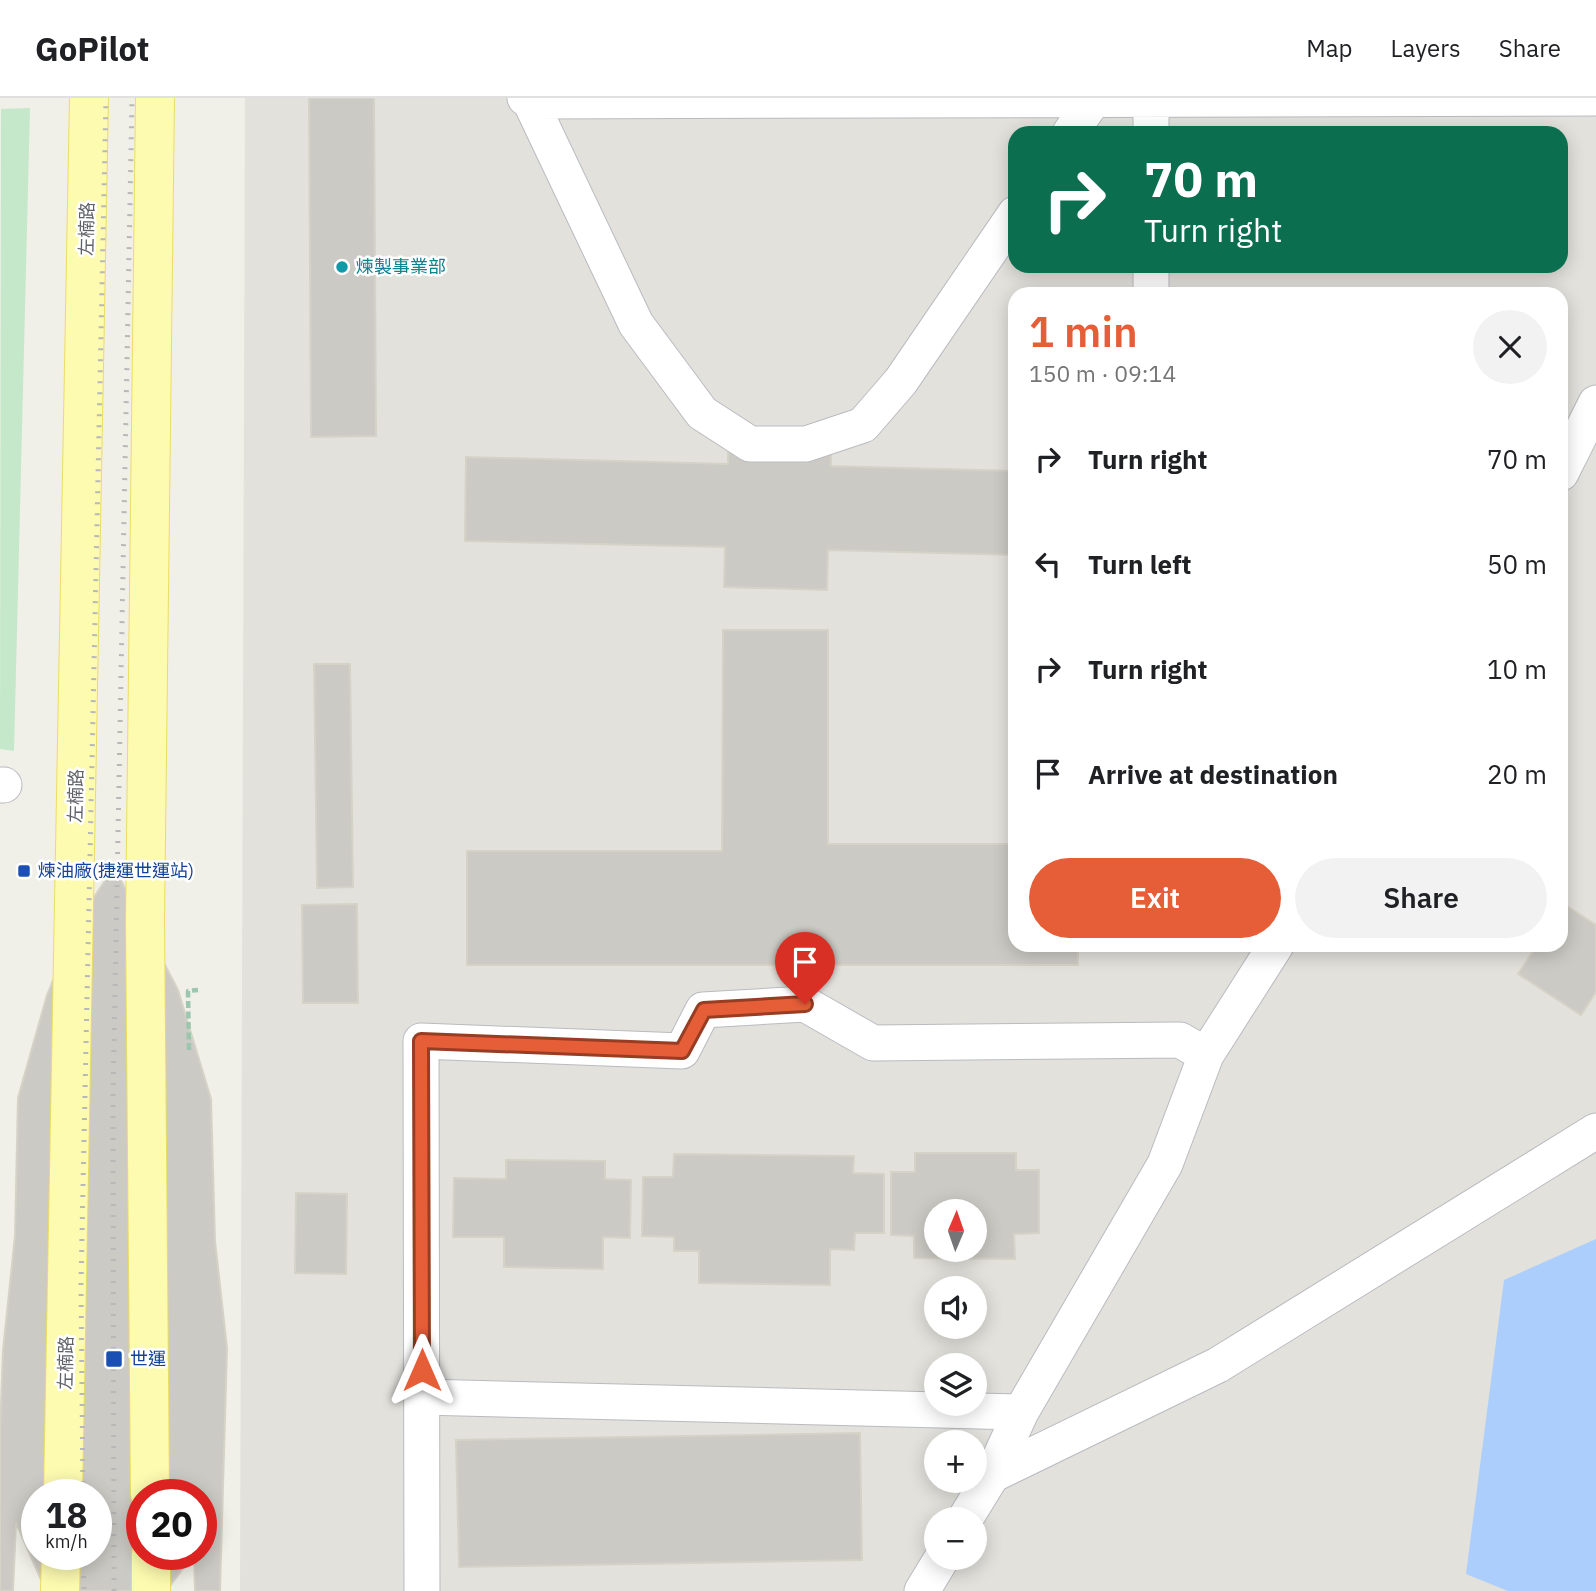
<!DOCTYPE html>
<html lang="en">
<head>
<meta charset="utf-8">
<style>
  :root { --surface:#fff; --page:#f2f2f2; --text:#202124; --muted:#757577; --line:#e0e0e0; --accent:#e65e38 }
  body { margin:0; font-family:"IBM Plex Sans","Noto Sans TC",sans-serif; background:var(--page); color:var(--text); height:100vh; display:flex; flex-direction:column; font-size:26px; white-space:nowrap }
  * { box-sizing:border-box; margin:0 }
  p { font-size:23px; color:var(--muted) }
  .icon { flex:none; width:38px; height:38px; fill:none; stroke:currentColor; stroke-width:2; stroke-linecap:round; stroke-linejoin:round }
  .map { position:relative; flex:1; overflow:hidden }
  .details { position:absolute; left:1008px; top:189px; width:560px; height:665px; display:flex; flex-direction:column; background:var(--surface); border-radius:21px; box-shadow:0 4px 18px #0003 }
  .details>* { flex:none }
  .top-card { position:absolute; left:1008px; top:28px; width:560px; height:147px; border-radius:21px; box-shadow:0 4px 18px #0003; background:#0b6e4f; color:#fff; overflow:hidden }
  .needle { width:46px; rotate:2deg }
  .buttons { position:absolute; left:924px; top:1101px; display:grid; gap:14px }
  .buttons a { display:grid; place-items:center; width:63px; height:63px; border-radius:50%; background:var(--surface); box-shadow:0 4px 18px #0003; font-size:35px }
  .speed { position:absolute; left:21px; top:1381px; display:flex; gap:14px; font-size:35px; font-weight:700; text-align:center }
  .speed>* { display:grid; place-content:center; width:91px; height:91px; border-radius:50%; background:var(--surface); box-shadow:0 4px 18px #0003; line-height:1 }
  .speed small { font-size:18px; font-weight:400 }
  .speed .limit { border:10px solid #d22; background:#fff; color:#111 }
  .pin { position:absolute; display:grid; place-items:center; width:60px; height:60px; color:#fff; margin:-72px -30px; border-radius:50% 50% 50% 0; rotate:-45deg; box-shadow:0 0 7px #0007 }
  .pin .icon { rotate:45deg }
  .me { position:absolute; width:77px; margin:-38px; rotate:0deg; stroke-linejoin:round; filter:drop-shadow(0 0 5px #0008) }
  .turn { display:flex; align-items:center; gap:24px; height:147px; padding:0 21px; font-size:32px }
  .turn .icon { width:91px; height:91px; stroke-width:2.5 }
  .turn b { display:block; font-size:49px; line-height:60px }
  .round { display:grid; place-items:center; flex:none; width:74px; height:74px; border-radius:37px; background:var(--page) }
  .summary { display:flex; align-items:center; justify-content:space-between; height:119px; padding:0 21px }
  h1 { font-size:42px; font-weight:600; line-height:52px; color:var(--accent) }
  .action { display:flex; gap:14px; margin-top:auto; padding:14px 21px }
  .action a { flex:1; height:80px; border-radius:42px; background:var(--accent); color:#fff; font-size:28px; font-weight:600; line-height:80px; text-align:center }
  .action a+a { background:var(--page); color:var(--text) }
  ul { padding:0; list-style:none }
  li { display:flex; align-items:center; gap:21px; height:105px; padding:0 21px }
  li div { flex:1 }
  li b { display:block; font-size:26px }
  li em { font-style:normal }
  header { display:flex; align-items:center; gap:42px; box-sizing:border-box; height:98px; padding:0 35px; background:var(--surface); border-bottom:2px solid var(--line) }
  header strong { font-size:33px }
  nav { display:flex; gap:38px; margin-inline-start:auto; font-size:24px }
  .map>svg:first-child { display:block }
  .industrial { fill:#e2e1dc; fill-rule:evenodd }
  .green { fill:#c5e7ca }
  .water { fill:#abcefd }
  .building { fill:#cccac4; stroke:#d5d3c6; stroke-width:2; fill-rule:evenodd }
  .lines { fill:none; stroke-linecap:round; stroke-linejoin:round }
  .minor-casing { stroke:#babbc0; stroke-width:37 }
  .major-casing { stroke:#eedb63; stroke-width:40 }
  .path { stroke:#9dc6ae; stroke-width:4.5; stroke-dasharray:7 3.5; stroke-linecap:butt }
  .minor { stroke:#fff; stroke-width:35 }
  .major { stroke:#fdfbb0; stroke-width:38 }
  .rail { stroke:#b8b8b9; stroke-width:5; stroke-dasharray:2 9; stroke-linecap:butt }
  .route-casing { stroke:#963d24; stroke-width:18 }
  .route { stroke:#e65e38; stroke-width:12 }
  .culture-dot { fill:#0f9aa8; stroke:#fff; stroke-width:2.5 }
  .transit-dot { fill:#1a4fb4; stroke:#fff; stroke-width:2.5 }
  .labels { text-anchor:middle; stroke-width:5; stroke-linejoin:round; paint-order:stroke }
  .street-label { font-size:18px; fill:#5f6167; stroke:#fff }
  .culture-label { font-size:18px; fill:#0d838f; stroke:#fff; text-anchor:start }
  .transit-label { font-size:18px; fill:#164399; stroke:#fff; text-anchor:start }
</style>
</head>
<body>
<header>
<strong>GoPilot</strong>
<nav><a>Map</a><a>Layers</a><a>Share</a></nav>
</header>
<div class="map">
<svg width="1596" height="1493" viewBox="0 0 1596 1493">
  <rect width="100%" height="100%" fill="#f0f0e8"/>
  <!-- industrial -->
  <path class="industrial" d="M245,0H1596V1493H240ZM1015,35H1561V168H1015ZM1015,196H1561V847H1015ZM936,1113H975V1152H936ZM936,1190H975V1228H936ZM936,1267H975V1306H936ZM936,1344H975V1382H936ZM936,1421H975V1460H936Z"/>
  <!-- green -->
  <path class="green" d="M30,10L14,653L0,651L1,11Z"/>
  <!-- water -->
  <path class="water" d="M1596,1141V1493H1508L1466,1476L1504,1182Z"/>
  <!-- building -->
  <path class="building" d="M309,0H374L376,338L311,339Z
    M728,354L831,357V368L1015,373V457L828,452L827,492L724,489L725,449L465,443L466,359L728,366Z
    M723,532H828V746H1015V847H1078V867H467V753H722Z
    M314,566H350L353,789L317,790Z
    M114,769L178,892L211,1001L215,1143L227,1250L220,1493H195L194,1456H201V1396H142V1456H194L166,1493H46L16,1425L13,1493H0V1334L3,1252L15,1138L18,1000L47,897L77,825ZM37,1396H96V1456H37Z
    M357,806L358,905H303L302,807Z
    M1564,806L1596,827V894L1581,917L1518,876L1537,847H1561V811Z
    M915,1055H1016V1072H1039V1135L1014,1136L1015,1161L914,1160V1138L891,1137V1074H915ZM936,1113H975V1152H936Z
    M674,1056L854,1058L853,1075L884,1076V1135H855L854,1152L830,1151V1187L699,1185V1153H674V1139L642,1138L643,1079H673Z
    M506,1062L605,1063V1081L631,1082L630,1140L603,1139V1171L504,1169V1139H453L454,1080L506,1081Z
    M296,1095L347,1096L346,1176L295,1175Z
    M860,1335L862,1462L459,1469L456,1342Z"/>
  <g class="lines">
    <!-- minor casing -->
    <g class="minor-casing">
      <path id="minor" d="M525,0L530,3L1596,0
        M530,3L636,226L702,315L750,346H806L863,327L901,283L1015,116
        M1070,35L1092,4
        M1151,35V0
        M1151,196V168
        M1561,375L1596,305
        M0,687H4
        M422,1299L1021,1314
        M992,1377L1218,1267L1596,1033
        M965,1421L992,1377L1021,1314L1165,1066L1206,957L1276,847
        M422,1493L421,943L682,953L703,912L805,906L873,945L1180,942L1206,957
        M922,1493L942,1460"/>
    </g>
    <!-- major casing -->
    <g class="major-casing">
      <path id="major" d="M63,1396L89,0
        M150,1396L145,822L155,0
        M151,1456V1493
        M60,1493L61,1456"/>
    </g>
    <!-- path -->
    <path class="path" d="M189,952L188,893L198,892"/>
    <!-- minor -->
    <use href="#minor" class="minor"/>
    <!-- major -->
    <use href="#major" class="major"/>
    <!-- rail -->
    <path class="rail" d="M83,1396L81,1185L106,0
      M83,1456L84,1493
      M114,1493L113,999L132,0"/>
  </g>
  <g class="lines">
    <!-- route casing -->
    <g class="route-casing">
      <path id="route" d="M422,1272L421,943L682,953L704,912L805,906"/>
    </g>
    <!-- route -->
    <use href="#route" class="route"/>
  </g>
  <!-- markers -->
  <circle class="culture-dot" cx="342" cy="169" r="7"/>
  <g class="transit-dot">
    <rect x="17" y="766" width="14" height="14" rx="3.5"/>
    <rect x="105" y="1252" width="18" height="18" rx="3.5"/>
  </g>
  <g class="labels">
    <!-- street labels -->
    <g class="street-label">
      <text transform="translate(87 131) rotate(-89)" y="6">左楠路</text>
      <text transform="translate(76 698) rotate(-89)" y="6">左楠路</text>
      <text transform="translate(66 1265) rotate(-89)" y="6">左楠路</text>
    </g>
    <!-- culture labels -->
    <g class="culture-label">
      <text x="356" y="175">煉製事業部</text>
    </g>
    <!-- transit labels -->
    <g class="transit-label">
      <text x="38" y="779">煉油廠(捷運世運站)</text>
      <text x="130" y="1267">世運</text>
    </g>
  </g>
</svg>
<div class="buttons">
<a><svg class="needle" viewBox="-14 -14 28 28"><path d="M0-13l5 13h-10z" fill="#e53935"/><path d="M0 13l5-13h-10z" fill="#757577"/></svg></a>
<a><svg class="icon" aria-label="sound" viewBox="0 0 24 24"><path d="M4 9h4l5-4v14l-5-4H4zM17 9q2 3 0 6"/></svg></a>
<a><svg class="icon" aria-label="layers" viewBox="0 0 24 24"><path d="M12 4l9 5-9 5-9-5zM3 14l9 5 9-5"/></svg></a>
<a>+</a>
<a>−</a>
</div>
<div class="speed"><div>18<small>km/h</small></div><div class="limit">20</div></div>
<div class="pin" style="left:805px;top:906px;background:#d93025"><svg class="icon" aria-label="arrive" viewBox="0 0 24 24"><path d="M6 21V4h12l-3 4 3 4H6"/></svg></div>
<svg class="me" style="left:422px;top:1272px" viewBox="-20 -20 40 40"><path d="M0-17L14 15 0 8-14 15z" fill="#e65e38" stroke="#fff" stroke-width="4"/></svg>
<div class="top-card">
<div class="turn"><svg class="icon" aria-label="right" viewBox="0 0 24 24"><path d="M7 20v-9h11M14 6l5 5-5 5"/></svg><div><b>70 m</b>Turn right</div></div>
</div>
<section class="details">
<div class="summary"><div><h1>1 min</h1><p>150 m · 09:14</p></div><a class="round"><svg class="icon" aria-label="close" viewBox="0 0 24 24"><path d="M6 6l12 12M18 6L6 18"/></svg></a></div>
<ul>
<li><svg class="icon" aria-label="right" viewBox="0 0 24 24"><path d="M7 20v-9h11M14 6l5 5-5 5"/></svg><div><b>Turn right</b></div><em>70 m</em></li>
<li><svg class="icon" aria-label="left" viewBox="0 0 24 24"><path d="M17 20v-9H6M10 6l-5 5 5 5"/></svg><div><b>Turn left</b></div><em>50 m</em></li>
<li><svg class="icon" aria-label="right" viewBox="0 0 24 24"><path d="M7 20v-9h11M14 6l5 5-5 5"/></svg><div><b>Turn right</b></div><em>10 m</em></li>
<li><svg class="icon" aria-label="arrive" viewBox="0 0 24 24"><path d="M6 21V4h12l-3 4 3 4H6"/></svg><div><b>Arrive at destination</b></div><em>20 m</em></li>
</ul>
<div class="action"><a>Exit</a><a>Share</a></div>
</section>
</div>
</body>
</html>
